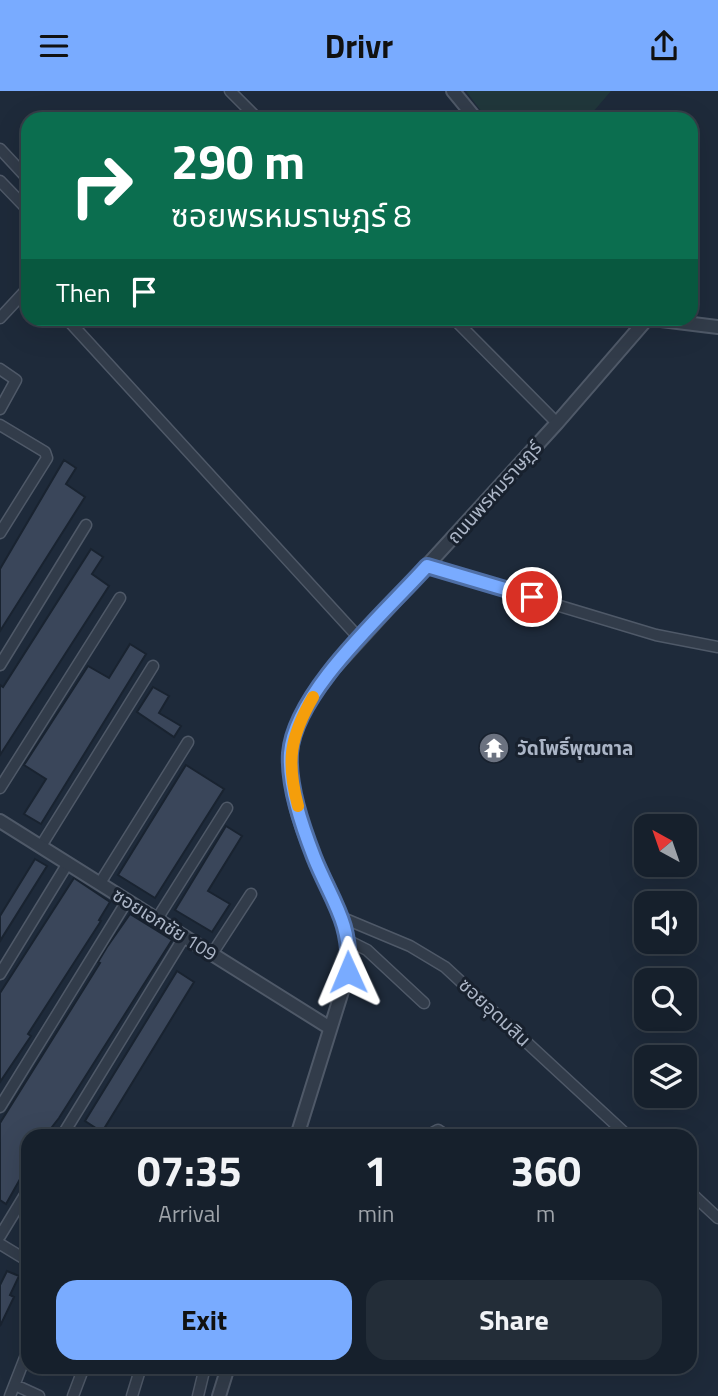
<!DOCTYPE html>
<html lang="en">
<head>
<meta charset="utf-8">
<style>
  :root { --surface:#16202c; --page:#232d38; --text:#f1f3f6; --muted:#9ea3a9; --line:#353e48; --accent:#79abff }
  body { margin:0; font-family:"Titillium Web","Noto Sans Thai",sans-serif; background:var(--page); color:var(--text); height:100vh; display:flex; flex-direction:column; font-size:26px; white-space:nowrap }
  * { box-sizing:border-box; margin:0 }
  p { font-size:23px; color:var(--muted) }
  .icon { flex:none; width:38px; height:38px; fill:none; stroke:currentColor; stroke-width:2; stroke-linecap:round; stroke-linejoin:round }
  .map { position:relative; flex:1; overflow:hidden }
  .details { position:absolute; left:21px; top:1038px; width:676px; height:245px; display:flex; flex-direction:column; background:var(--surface); border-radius:21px; box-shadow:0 7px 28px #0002,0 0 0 2px var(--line) }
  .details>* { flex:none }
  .top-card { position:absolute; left:21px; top:21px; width:677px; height:214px; border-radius:21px; box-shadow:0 7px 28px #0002,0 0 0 2px var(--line); background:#0b6e4f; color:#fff; overflow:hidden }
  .needle { width:46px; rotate:320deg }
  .fabs { position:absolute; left:634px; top:723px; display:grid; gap:14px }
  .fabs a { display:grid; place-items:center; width:63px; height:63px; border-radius:14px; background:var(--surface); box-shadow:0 7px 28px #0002,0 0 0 2px var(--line); font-size:35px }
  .pin { position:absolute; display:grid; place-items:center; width:60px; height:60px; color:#fff; margin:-30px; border:4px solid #fff; border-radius:50%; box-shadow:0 2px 7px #0007 }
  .me { position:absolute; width:77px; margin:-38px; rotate:359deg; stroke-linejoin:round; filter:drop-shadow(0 0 5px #0008) }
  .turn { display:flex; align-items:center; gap:24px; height:147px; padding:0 35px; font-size:32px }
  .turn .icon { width:91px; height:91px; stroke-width:2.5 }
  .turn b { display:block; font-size:49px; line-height:60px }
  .then { display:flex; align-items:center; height:66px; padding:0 35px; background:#0003; gap:14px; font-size:26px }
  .eta { display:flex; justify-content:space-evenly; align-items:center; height:119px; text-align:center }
  .eta b { font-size:42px; font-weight:700; line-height:49px }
  .primary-button { display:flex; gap:14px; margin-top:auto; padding:14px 35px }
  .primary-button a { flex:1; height:80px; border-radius:21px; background:var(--accent); color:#111; font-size:28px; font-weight:700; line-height:80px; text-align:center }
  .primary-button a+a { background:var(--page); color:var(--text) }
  header { display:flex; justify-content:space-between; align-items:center; height:91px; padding:0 35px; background:var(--accent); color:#111; font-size:32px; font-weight:700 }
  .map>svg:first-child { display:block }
  .green { fill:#20373b }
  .building { fill:#3a465a; stroke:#192330; stroke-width:2 }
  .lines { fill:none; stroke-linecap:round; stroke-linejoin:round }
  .minor-casing { stroke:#4f5968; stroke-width:13 }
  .tertiary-casing { stroke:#4f5968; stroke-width:16 }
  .minor { stroke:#323c4a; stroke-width:10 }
  .tertiary { stroke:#323c4a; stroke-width:12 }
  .route-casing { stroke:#4f6fa6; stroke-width:18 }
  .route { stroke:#79abff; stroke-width:12 }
  .slow { stroke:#f59e0b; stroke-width:12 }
  .labels { text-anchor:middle; stroke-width:6; stroke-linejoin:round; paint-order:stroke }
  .street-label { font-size:19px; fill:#acb6c7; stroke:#18212e }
  .poi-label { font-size:19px; font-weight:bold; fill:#acb6c7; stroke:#18212e; text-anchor:start }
</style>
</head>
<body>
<header><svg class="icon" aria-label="menu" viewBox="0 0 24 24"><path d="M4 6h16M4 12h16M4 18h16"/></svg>Drivr<svg class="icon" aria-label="share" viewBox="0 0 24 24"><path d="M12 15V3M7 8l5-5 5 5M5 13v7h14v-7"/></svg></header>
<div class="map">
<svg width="718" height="1305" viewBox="0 0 718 1305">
  <rect width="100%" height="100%" fill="#1e2a3a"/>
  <!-- green -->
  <path class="green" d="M466,0H611L587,28H487Z"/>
  <!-- building -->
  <path class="building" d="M64,369L76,377L66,393L85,406L0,540V478Z
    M91,458L103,466L92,483L109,495L0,664V594L3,596Z
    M130,553L146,563L41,733L24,723L46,688L24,674L88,575L109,587Z
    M153,596L169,605L159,622L181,635L174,646L137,621Z
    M186,674L224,698L155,807L118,784Z
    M226,735L242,745L208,800L230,813L212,841L175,819Z
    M35,768L47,775L0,850V825Z
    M74,787L110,811L99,829L101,830L28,943L31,945L0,991V902Z
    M130,823L172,849L59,1027L45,1045H28V1074L6,1113L0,1109V1032L100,872L98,871L107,856Z
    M177,880L194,891L102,1041L85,1030Z
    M7,1180L19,1185L10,1204L14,1206L0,1235V1194Z"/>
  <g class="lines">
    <!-- minor casing -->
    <g class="minor-casing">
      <path id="minor" d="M230,0L258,28
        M0,58L28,88
        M0,90L28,119
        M0,227L28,197
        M67,228L360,548
        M454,228L557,332
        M0,278L16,289L0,318
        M0,334L45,361L47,367L0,442
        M427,475L656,544L718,556
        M0,574L86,434
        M0,697L120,507
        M41,755L153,575
        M100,792L188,651
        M343,827L410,855L445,876L628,1045
        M157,828L227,717
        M349,850L367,859L424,912
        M212,863L251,803
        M0,883L68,772
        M0,1016L127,810
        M62,1045L184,846
        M427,1045L438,1039L447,1045
        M690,1101L718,1127
        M0,1145L28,1099
        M0,1153L28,1170
        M15,1294L39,1305
        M10,1305L28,1259
        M73,1305L84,1276
        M132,1305L140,1279
        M198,1305L205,1276"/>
    </g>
    <!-- tertiary casing -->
    <g class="tertiary-casing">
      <path id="tertiary" d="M453,0L476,28
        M653,228L718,236
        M0,730L330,937
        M297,1045L348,881C351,840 337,815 320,779C302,741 282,686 294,644C301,620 317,599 332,579L557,332L647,228
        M219,1305L228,1276"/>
    </g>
    <!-- minor -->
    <use href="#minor" class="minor"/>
    <!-- tertiary -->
    <use href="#tertiary" class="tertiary"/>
  </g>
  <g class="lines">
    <!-- route casing -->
    <g class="route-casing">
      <path id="route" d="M348,881C352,831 331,809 314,766C302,735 288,695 290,662C295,600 386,521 427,475L532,506"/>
    </g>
    <!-- route -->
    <use href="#route" class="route"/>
    <!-- slow -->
    <path class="slow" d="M298,715C286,670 290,646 313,606"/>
  </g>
  <!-- icons -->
  <defs>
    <g id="temple-disc" transform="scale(1.575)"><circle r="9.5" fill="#6b7280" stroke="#18212e"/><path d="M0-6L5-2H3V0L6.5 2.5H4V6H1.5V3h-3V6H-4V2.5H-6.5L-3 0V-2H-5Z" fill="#fff"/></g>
  </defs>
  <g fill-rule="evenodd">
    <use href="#temple-disc" x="494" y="657"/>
  </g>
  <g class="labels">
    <!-- street labels -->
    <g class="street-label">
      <text transform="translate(494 401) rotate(-48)" y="7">ถนนพรหมราษฎร์</text>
      <text transform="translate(165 833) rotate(32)" y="7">ซอยเอกชัย 109</text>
      <text transform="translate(495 921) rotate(43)" y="7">ซอยอุดมสิน</text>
    </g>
    <!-- poi labels -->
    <g class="poi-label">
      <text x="517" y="664">วัดโพธิ์พุฒตาล</text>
    </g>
  </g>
</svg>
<div class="fabs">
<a><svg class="needle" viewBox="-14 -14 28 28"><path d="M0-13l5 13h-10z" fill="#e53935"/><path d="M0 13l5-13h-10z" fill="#9ea3a9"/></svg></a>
<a><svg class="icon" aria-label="sound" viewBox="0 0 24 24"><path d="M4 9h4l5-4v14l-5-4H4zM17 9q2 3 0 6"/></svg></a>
<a><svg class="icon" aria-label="search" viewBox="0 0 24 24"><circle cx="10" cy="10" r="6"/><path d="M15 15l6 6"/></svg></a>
<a><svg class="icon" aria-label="layers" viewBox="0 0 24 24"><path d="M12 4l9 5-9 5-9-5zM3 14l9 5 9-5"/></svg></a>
</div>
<div class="pin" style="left:532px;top:506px;background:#d93025"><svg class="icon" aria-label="arrive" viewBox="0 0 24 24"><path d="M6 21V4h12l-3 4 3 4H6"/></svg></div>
<svg class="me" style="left:348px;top:881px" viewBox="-20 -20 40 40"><path d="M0-17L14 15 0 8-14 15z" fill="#79abff" stroke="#fff" stroke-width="4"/></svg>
<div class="top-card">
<div class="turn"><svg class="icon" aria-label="right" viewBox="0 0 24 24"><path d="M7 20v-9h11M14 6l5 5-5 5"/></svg><div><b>290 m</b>ซอยพรหมราษฎร์ 8</div></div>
<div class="then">Then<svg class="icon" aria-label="arrive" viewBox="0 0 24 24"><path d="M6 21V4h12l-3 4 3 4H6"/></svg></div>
</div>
<section class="details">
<div class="eta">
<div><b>07:35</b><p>Arrival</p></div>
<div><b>1</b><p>min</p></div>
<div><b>360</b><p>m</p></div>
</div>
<div class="primary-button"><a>Exit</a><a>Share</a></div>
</section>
</div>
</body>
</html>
